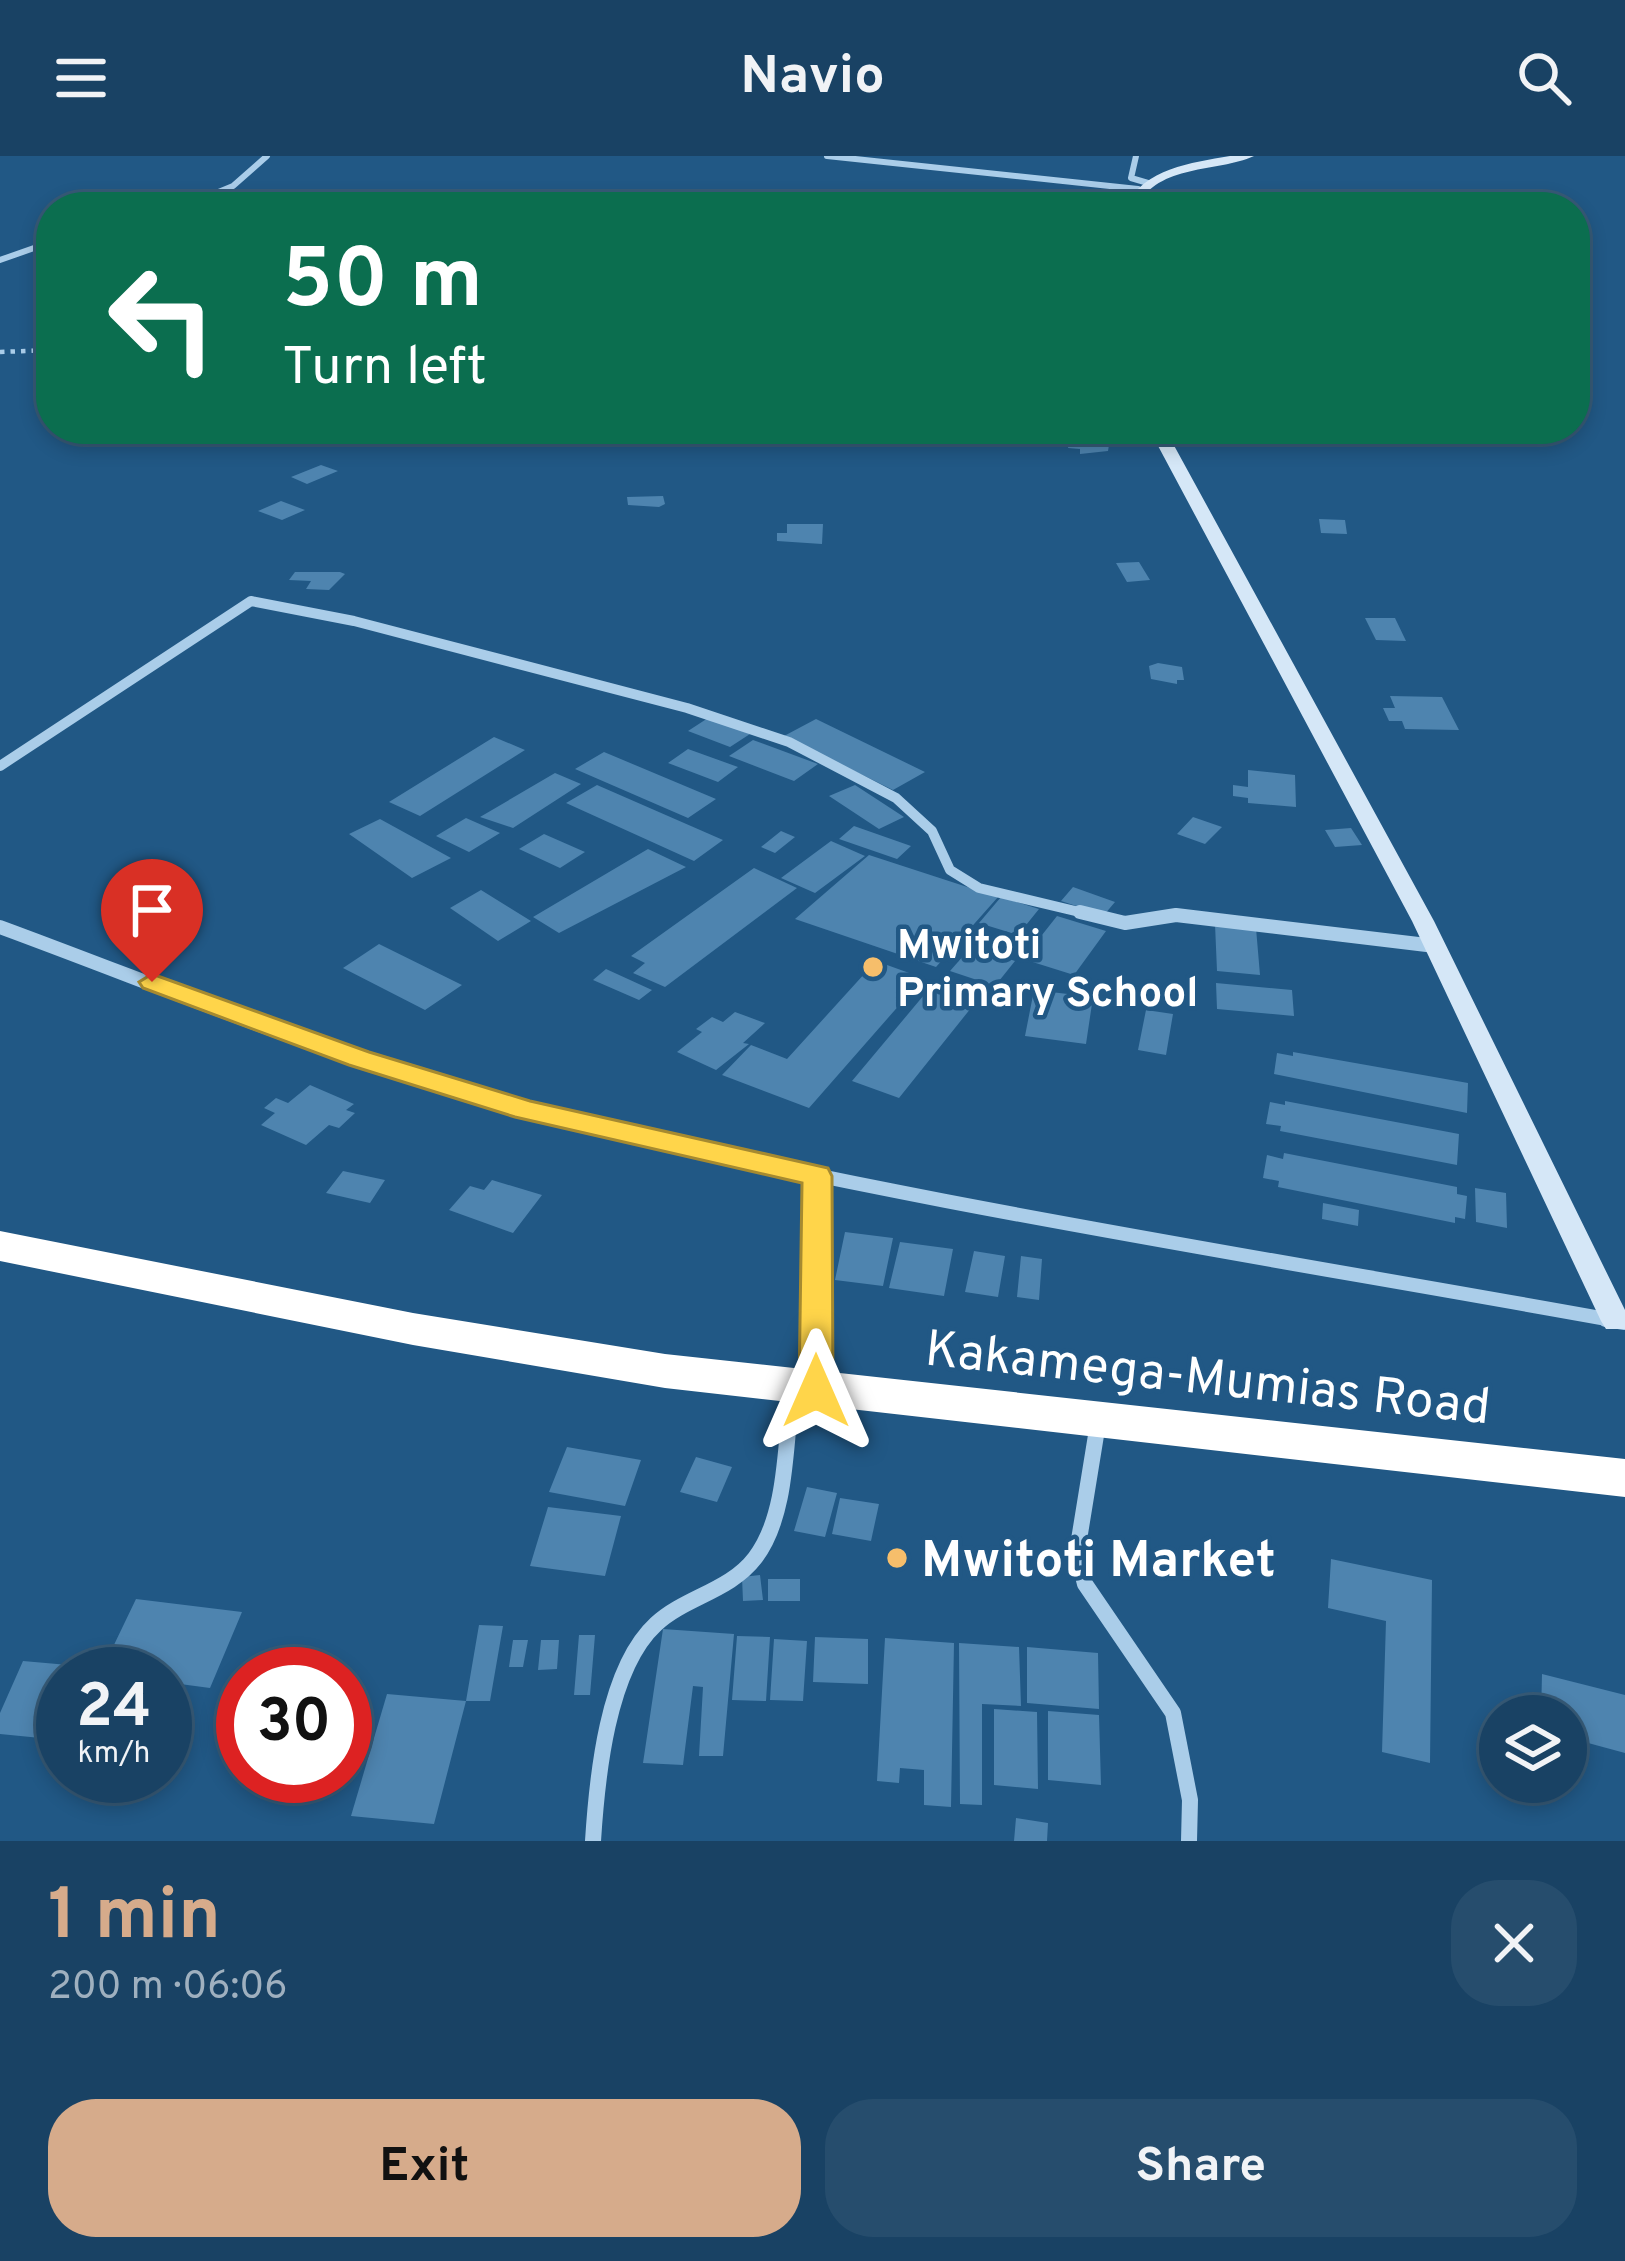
<!DOCTYPE html>
<html lang="en">
<head>
<meta charset="utf-8">
<style>
  :root { --surface:#194264; --page:#264d6d; --text:#f1f3f6; --muted:#9fb0bf; --line:#375b78; --accent:#d6ab8b }
  body { margin:0; font-family:Overpass,sans-serif; background:var(--page); color:var(--text); height:100vh; display:flex; flex-direction:column; font-size:45px; white-space:nowrap }
  * { box-sizing:border-box; margin:0 }
  p { font-size:39px; color:var(--muted) }
  .icon { flex:none; width:66px; height:66px; fill:none; stroke:currentColor; stroke-width:2; stroke-linecap:round; stroke-linejoin:round }
  .map { position:relative; height:1685px; overflow:hidden }
  .drawer { display:flex; flex-direction:column; background:var(--surface); flex:1 }
  .drawer>* { flex:none }
  .top-card { position:absolute; left:36px; top:36px; width:1554px; height:252px; border-radius:48px; box-shadow:0 6px 18px #0003,0 0 0 3px var(--line); background:#0b6e4f; color:#fff; overflow:hidden }
  .buttons { position:absolute; left:1479px; top:1539px; display:grid; gap:24px }
  .buttons a { display:grid; place-items:center; width:108px; height:108px; border-radius:50%; background:var(--surface); box-shadow:0 6px 18px #0003,0 0 0 3px var(--line); font-size:60px }
  .speed { position:absolute; left:36px; top:1491px; display:flex; gap:24px; font-size:60px; font-weight:700; text-align:center }
  .speed>* { display:grid; place-content:center; width:156px; height:156px; border-radius:50%; background:var(--surface); box-shadow:0 6px 18px #0003,0 0 0 3px var(--line); line-height:1 }
  .speed small { font-size:30px; font-weight:400 }
  .speed .limit { border:18px solid #d22; background:#fff; color:#111 }
  .pin { position:absolute; display:grid; place-items:center; width:102px; height:102px; color:#fff; margin:-123px -51px; border-radius:50% 50% 50% 0; rotate:-45deg; box-shadow:0 0 12px #0007 }
  .pin .icon { rotate:45deg }
  .me { position:absolute; width:132px; margin:-66px; rotate:0deg; stroke-linejoin:round; filter:drop-shadow(0 0 9px #0008) }
  .turn { display:flex; align-items:center; gap:42px; height:252px; padding:0 48px; font-size:54px }
  .turn .icon { width:156px; height:156px; stroke-width:2.5 }
  .turn b { display:block; font-size:84px; line-height:102px }
  .round { display:grid; place-items:center; flex:none; width:126px; height:126px; border-radius:48px; background:var(--page) }
  .headline { display:flex; align-items:center; justify-content:space-between; height:204px; padding:0 48px }
  h1 { font-size:72px; font-weight:700; line-height:90px; color:var(--accent) }
  .cta { display:flex; gap:24px; margin-top:auto; padding:24px 48px }
  .cta a { flex:1; height:138px; border-radius:48px; background:var(--accent); color:#111; font-size:48px; font-weight:700; line-height:138px; text-align:center }
  .cta a+a { background:var(--page); color:var(--text) }
  header { display:flex; justify-content:space-between; align-items:center; height:156px; padding:0 48px; background:var(--surface); font-size:54px; font-weight:700 }
  .map>svg:first-child { display:block }
  .building { fill:#4e84af }
  .lines { fill:none; stroke-linecap:round; stroke-linejoin:round }
  .path-far1 { stroke:#aacde9; stroke-width:3; stroke-dasharray:3 4.5; stroke-linecap:butt }
  .path { stroke:#aacde9; stroke-width:4.5; stroke-dasharray:4.5 6; stroke-linecap:butt }
  .street-far3 { stroke:#aacde9; stroke-width:6 }
  .street-far2 { stroke:#aacde9; stroke-width:10 }
  .street-far1 { stroke:#aacde9; stroke-width:14 }
  .street { stroke:#aacde9; stroke-width:16 }
  .secondary { fill:#d5e7f7; fill-rule:evenodd }
  .highway { fill:#fff; fill-rule:evenodd }
  .route { fill:#ffd54a; stroke:#a68a30; stroke-width:3 }
  .poi-dot { fill:#f6be6b; stroke:#215885; stroke-width:4.5 }
  .labels { text-anchor:middle; stroke-width:9; stroke-linejoin:round; paint-order:stroke }
  .poi-label { font-size:42px; font-weight:bold; fill:#fff; stroke:#215885; text-anchor:start }
  .near-street-label { font-size:51px; fill:#fff; stroke:#215885 }
  .near-poi-label { font-size:51px; font-weight:bold; fill:#fff; stroke:#215885; text-anchor:start }
</style>
</head>
<body>
<header><svg class="icon" aria-label="menu" viewBox="0 0 24 24"><path d="M4 6h16M4 12h16M4 18h16"/></svg>Navio<svg class="icon" aria-label="search" viewBox="0 0 24 24"><circle cx="10" cy="10" r="6"/><path d="M15 15l6 6"/></svg></header>
<div class="map">
<svg width="1625" height="1685" viewBox="0 0 1625 1685">
  <rect width="100%" height="100%" fill="#215885"/>
  <!-- building -->
  <path class="building" d="M1069,286L1095,287L1109,289L1108,295L1080,298V293L1068,292Z
    M321,309L338,315L307,328L291,321Z
    M663,340L665,348L659,351L628,349L627,341Z
    M281,345L305,354L282,364L258,355Z
    M1319,363L1345,364L1347,378L1321,377Z
    M787,368H823L822,388L777,385V377H787Z
    M1139,406L1150,424L1127,426L1116,407Z
    M295,416H340L345,418L329,434L306,433L311,425L289,424Z
    M1365,462H1395L1406,485L1376,484Z
    M1158,507L1182,511L1184,524H1177V528L1151,523L1149,510Z
    M1390,540L1442,541L1459,574L1405,573L1402,565H1389L1383,552H1395Z
    M708,562L750,578L730,591L688,575Z
    M816,563L925,616L893,634L784,580Z
    M494,581L525,594L420,660L389,646Z
    M753,584L818,608L794,625L729,600Z
    M688,593L738,611L718,626L668,607Z
    M604,596L716,643L688,662L575,613Z
    M1248,614L1295,619L1296,651L1248,647V642L1233,640V629L1248,631Z
    M555,617L581,628L513,672L480,661Z
    M597,629L723,684L694,705L566,647Z
    M855,629L904,661L879,673L829,640Z
    M1193,661L1222,671L1205,688L1177,678Z
    M466,662L500,677L469,696L436,680Z
    M380,663L451,702L412,722L349,678Z
    M854,670L911,690L897,703L839,683Z
    M1351,672L1362,689L1335,691L1325,674Z
    M781,675L795,681L775,697L761,691Z
    M544,678L585,696L560,712L519,693Z
    M831,685L865,700L815,737L781,722Z
    M648,693L686,711L559,777L533,761Z
    M869,699L998,741L936,811L795,763Z
    M754,712L797,732L665,831L633,817L645,807L631,800Z
    M1073,731L1115,746L1104,759L1061,745Z
    M481,734L531,765L498,785L450,752Z
    M1001,741L1039,753L1018,779L979,767Z
    M1057,760L1106,775L1074,819L1023,803Z
    M1215,768L1256,772L1260,819L1217,815Z
    M379,788L462,829L425,854L343,812Z
    M972,790L1015,805L995,830L950,815Z
    M876,805L923,822L809,952L722,919L751,889L787,903Z
    M606,813L652,834L639,844L593,824Z
    M934,827L979,842L899,942L852,925Z
    M1216,827L1292,834L1294,860L1217,853Z
    M1034,834L1093,841L1086,888L1025,880Z
    M1146,854L1173,858L1166,899L1138,894Z
    M735,856L765,867L743,887L749,888L716,914L677,896L702,876L696,873L712,861L723,866Z
    M1293,896L1468,927L1467,957L1274,918L1277,897L1293,900Z
    M310,929L354,948L346,954L355,957L339,972L329,969L306,989L261,969L275,957L264,952L276,942L288,947Z
    M1285,945L1459,978L1457,1009L1280,975L1281,970L1266,968L1270,946L1285,949Z
    M1284,997L1457,1031V1038L1467,1040L1465,1063L1455,1061V1067L1278,1031L1279,1025L1263,1022L1267,999L1283,1003Z
    M343,1015L385,1024L370,1047L326,1037Z
    M492,1024L542,1039L513,1077L449,1054L470,1030L484,1034Z
    M1475,1032L1506,1037L1507,1072L1476,1066Z
    M1323,1047L1359,1054L1358,1070L1322,1063Z
    M845,1076L893,1082L883,1130L835,1124Z
    M900,1086L953,1093L944,1140L889,1132Z
    M974,1095L1005,1100L998,1141L965,1136Z
    M1021,1100L1042,1103L1039,1144L1017,1141Z
    M567,1291L641,1304L625,1350L549,1336Z
    M696,1301L732,1311L717,1346L680,1336Z
    M807,1331L837,1337L825,1381L794,1375Z
    M840,1342L879,1348L871,1385L832,1378Z
    M548,1351L621,1360L605,1420L530,1410Z
    M1331,1403L1432,1424L1430,1607L1382,1596L1386,1465L1328,1452Z
    M760,1419L763,1444L743,1445L742,1421Z
    M768,1423H800V1445H768Z
    M136,1443L242,1456L210,1532L165,1526V1518H100Z
    M479,1469L503,1470L490,1545H466Z
    M663,1473L734,1478L723,1600H699L703,1531L693,1530L683,1609L643,1607Z
    M579,1479H595L590,1539H574Z
    M737,1480L770,1481L766,1545L732,1544Z
    M815,1481L868,1483V1528L813,1526Z
    M885,1482L954,1487L951,1651L924,1649V1614L900,1612L899,1627L877,1625Z
    M774,1483L807,1485L803,1545L770,1544Z
    M513,1484H528L523,1511H509Z
    M541,1484H559L557,1513L538,1514Z
    M959,1487L1019,1491L1021,1550L982,1548V1649L960,1648Z
    M1027,1491L1098,1497L1099,1553L1027,1547Z
    M23,1505L91,1511L88,1518H63L61,1584L0,1578V1557Z
    M1542,1518L1625,1539V1597L1566,1581V1560H1541Z
    M387,1538L466,1545L434,1668L351,1660Z
    M994,1553L1037,1556L1038,1633L994,1629Z
    M1048,1555L1099,1559L1101,1629L1048,1624Z
    M1016,1662L1048,1667L1047,1685H1014Z"/>
  <g class="lines">
    <!-- path-far1 -->
    <path class="path-far1" d="M36,195L51,194"/>
    <!-- path -->
    <path class="path" d="M0,196L51,194"/>
    <!-- street-far3 -->
    <path class="street-far3" d="M827,0L1138,33
      M1136,0L1131,22L1148,27
      M182,51L233,30L267,0
      M0,104L51,86"/>
    <!-- street-far2 -->
    <path class="street-far2" d="M0,610L251,445L354,465L687,552L789,586L896,642L932,675L950,714L979,732L1092,759"/>
    <!-- street-far1 -->
    <path class="street-far1" d="M1080,756L1125,767L1176,759L1435,790
      M0,771C174,835 349,910 530,955C890,1044 1258,1100 1623,1166
      M816,1166L817,1020"/>
    <!-- street -->
    <path class="street" d="M1606,1163L1625,1166
      M816,1228V1163
      M1098,1267L1077,1396L1085,1428L1173,1557L1190,1644L1189,1685
      M593,1685C597,1622 607,1513 656,1468C685,1441 730,1435 755,1402C788,1359 785,1285 792,1233"/>
    <!-- secondary -->
    <path class="secondary" d="M1230,0H1254C1216,17 1160,7 1136,51H1124C1146,12 1190,7 1230,0Z
      M1149,273H1165L1434,765L1625,1154V1173H1606L1601,1165L1412,765Z"/>
    <!-- highway -->
    <path class="highway" d="M0,1075L413,1157L665,1198L1625,1303V1341L665,1232L413,1189L0,1105Z"/>
  </g>
  <!-- route -->
  <path class="route" d="M152,818L369,896L530,945L828,1012L832,1020L833,1235L828,1244L816,1248L804,1244L799,1235L802,1027L515,961L349,909L143,832L139,826Z"/>
  <!-- markers -->
  <g class="poi-dot">
    <circle cx="873" cy="811" r="12"/>
    <circle cx="897" cy="1402" r="12"/>
  </g>
  <g class="labels">
    <!-- poi labels -->
    <g class="poi-label">
      <text x="897" y="802">Mwitoti<tspan x="897" dy="48">Primary School</tspan></text>
    </g>
    <!-- near-street labels -->
    <g class="near-street-label">
      <text transform="translate(1208 1220) rotate(6)" y="18">Kakamega-Mumias Road</text>
    </g>
    <!-- near-poi labels -->
    <g class="near-poi-label">
      <text x="921" y="1420">Mwitoti Market</text>
    </g>
  </g>
</svg>
<div class="buttons">
<a><svg class="icon" aria-label="layers" viewBox="0 0 24 24"><path d="M12 4l9 5-9 5-9-5zM3 14l9 5 9-5"/></svg></a>
</div>
<div class="speed"><div>24<small>km/h</small></div><div class="limit">30</div></div>
<div class="pin" style="left:152px;top:826px;background:#d93025"><svg class="icon" aria-label="arrive" viewBox="0 0 24 24"><path d="M6 21V4h12l-3 4 3 4H6"/></svg></div>
<svg class="me" style="left:816px;top:1235px" viewBox="-20 -20 40 40"><path d="M0-17L14 15 0 8-14 15z" fill="#ffd54a" stroke="#fff" stroke-width="4"/></svg>
<div class="top-card">
<div class="turn"><svg class="icon" aria-label="left" viewBox="0 0 24 24"><path d="M17 20v-9H6M10 6l-5 5 5 5"/></svg><div><b>50 m</b>Turn left</div></div>
</div>
</div>
<section class="drawer">
<div class="headline"><div><h1>1 min</h1><p>200 m · 06:06</p></div><a class="round"><svg class="icon" aria-label="close" viewBox="0 0 24 24"><path d="M6 6l12 12M18 6L6 18"/></svg></a></div>
<div class="cta"><a>Exit</a><a>Share</a></div>
</section>
</body>
</html>
